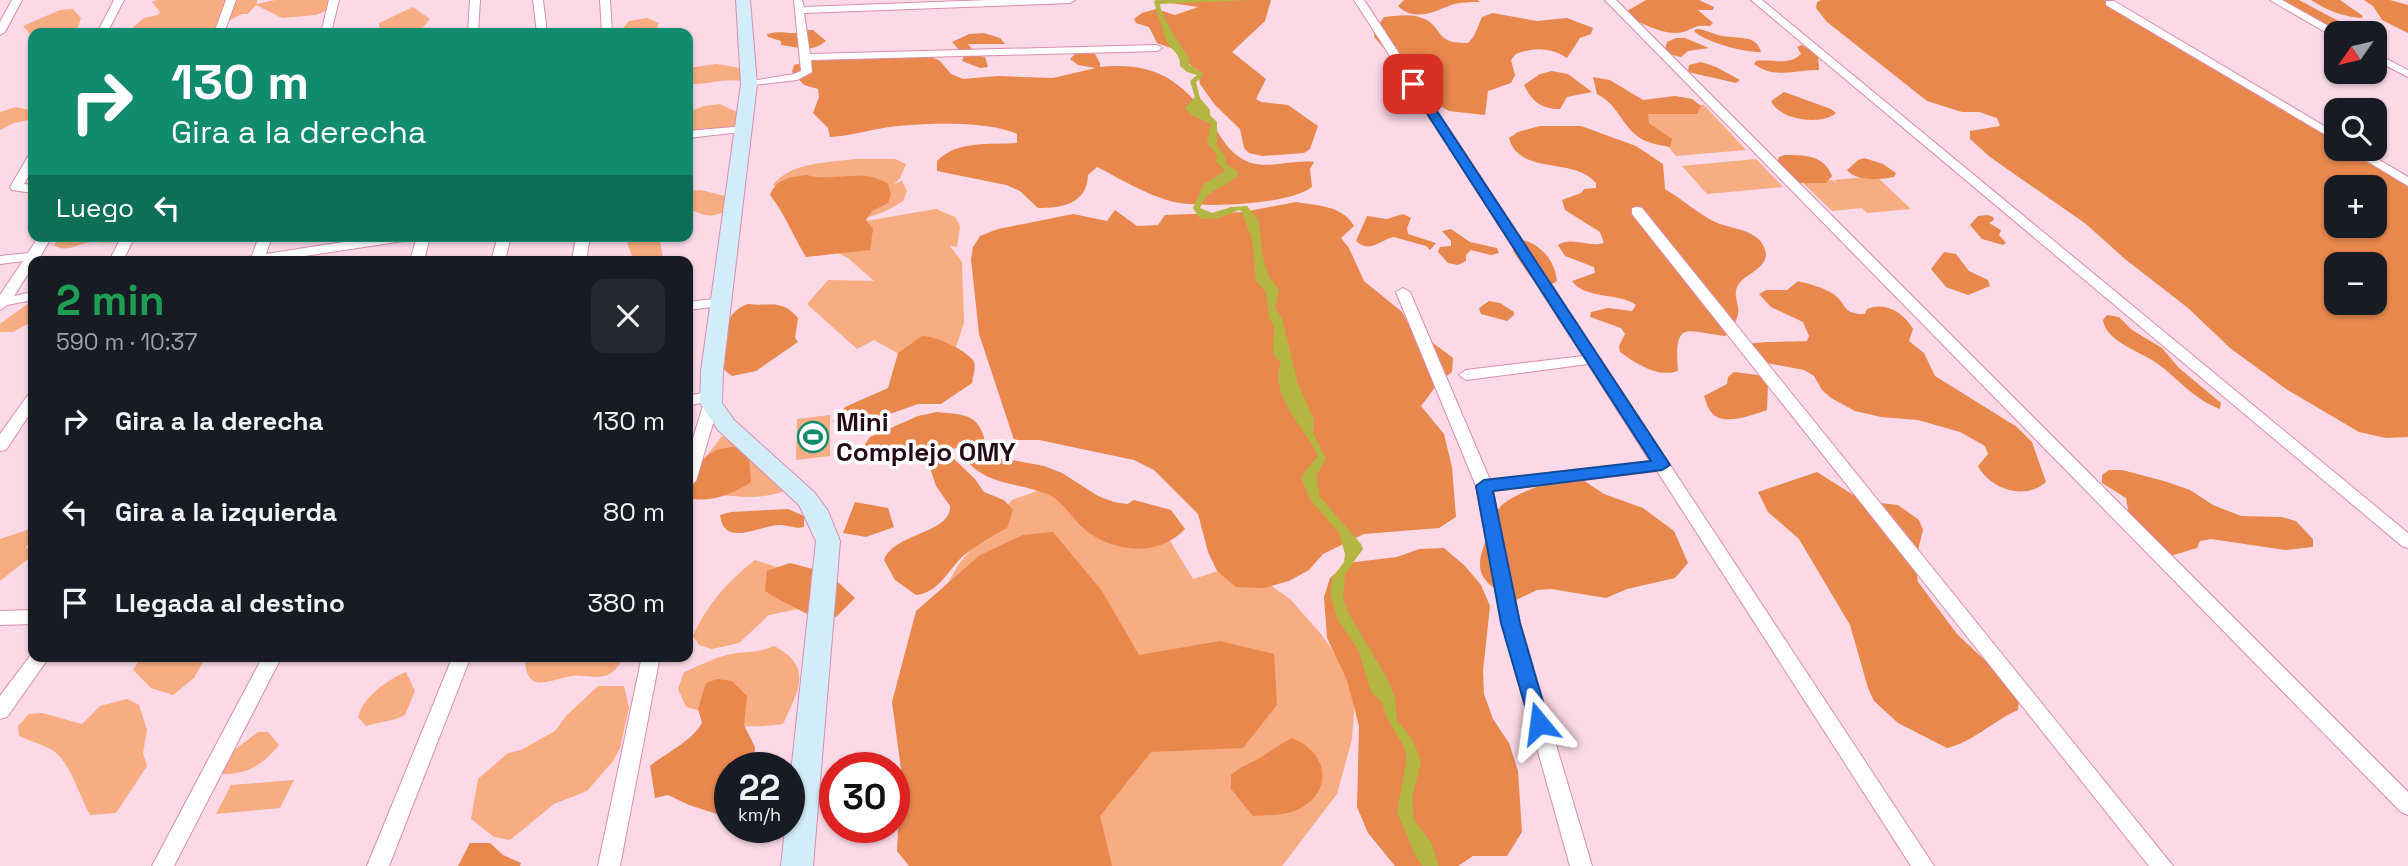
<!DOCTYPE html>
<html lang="es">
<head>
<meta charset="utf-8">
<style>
  :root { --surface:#171b24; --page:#242831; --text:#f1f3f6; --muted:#9ea1a6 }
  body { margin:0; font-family:"Space Grotesk",sans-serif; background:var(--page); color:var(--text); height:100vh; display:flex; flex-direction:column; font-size:26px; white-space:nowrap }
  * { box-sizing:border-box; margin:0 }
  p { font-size:23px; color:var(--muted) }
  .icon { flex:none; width:38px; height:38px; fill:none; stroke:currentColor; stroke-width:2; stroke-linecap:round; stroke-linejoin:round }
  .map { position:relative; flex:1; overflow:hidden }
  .drawer { position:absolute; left:28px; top:256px; width:665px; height:406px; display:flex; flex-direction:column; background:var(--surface); border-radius:14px; box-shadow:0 2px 5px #0004 }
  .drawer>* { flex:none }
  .banner { position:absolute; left:28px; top:28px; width:665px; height:214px; border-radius:14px; box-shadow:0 2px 5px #0004; background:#118b6e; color:#fff; overflow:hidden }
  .needle { width:46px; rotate:236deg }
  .fabs { position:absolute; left:2324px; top:21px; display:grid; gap:14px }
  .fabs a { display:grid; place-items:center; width:63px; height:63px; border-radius:14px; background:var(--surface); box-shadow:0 2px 5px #0004; font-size:35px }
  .speed { position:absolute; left:714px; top:752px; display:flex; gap:14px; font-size:35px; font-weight:700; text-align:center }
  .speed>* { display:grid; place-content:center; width:91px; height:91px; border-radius:50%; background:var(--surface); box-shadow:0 2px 5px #0004; line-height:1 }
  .speed small { font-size:18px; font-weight:400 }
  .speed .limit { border:10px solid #d22; background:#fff; color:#111 }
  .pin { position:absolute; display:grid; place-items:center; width:60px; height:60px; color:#fff; margin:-30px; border-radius:14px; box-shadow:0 4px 10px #0006 }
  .me { position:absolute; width:77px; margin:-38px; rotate:344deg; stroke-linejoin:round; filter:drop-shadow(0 0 5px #0008) }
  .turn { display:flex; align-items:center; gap:24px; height:147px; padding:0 28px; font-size:32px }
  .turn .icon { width:91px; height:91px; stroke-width:2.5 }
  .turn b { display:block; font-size:49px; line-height:60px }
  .then { display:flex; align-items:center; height:66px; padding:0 28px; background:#0003; gap:14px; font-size:26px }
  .round { display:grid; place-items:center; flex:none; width:74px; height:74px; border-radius:14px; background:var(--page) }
  .overview { display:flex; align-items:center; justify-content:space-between; height:119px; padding:0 28px }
  h1 { font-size:42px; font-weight:700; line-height:52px; color:#1e9e55 }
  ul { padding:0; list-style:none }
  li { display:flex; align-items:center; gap:21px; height:91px; padding:0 28px }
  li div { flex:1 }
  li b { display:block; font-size:26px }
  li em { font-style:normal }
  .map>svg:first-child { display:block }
  .green { fill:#f7ac81 }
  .forest { fill:#e8884d; fill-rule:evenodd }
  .water { fill:#b3b741 }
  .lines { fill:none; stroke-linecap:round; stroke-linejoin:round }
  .street-casing { stroke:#da8db1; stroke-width:2 }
  .secondary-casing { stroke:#da8db1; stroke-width:2 }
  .street { fill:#fff; fill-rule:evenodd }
  .secondary { fill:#d2ecf8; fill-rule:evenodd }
  .route { fill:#1a73e8; stroke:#114b97; stroke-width:2 }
  .labels { text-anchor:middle; stroke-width:7; stroke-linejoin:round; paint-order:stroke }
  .poi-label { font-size:26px; font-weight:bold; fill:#260a18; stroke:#fff; text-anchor:start }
</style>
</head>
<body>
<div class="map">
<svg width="2408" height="866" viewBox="0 0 2408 866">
  <rect width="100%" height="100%" fill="#fbd9e7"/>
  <!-- green -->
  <path class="green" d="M157,0H257V4L275,0H330V9L316,15L282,18L256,5L248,14H242L204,33H127L144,18L158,15L160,12L152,2Z
    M413,7L430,19L418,33H392L379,27V23Z
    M73,9L81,18L78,27L68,33H33V49L32,36L23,26L60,10Z
    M647,18L659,23L655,33H671H619L629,21Z
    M717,64L745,69L742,81C723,78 707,85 688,84V68Z
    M720,104L741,114L742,120L733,128L688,131V112L704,106Z
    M1704,105L1746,150L1676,156L1638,109Z
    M16,107L33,111V119L14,123L0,130V112Z
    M854,159H895L906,164L900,178L894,184L902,181L907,191L903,201C892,208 876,217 862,218C843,218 789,196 773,185C791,162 826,163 854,159Z
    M1756,159L1783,187L1707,194L1682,166Z
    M1876,176L1911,209L1867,213L1862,208L1832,211L1803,183L1832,180L1837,184L1834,180Z
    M701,190L740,200C720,216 712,221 688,208V191Z
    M936,209L955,217L960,226L957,247L950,246L962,262L964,323L956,347L928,367L919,365L874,340L857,349L807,304L828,280L874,281L848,258L808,239L842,225Z
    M61,236H125C114,245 105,242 92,242C78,243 67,254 54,245Z
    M629,236H664L660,242L663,258L634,261L627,243Z
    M33,300V321L13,332H0V324Z
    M830,415V456L796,460L797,419Z
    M722,436L762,451L795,486C768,500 745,498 716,494L702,462Z
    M1068,480L1164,531L1193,579L1241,564L1290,599L1321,634L1356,684L1352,739L1337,794L1282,866H935L896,731L915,639L959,564L1012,500Z
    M30,529H33V539L26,547L33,555L0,581V539Z
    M755,560L786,570L803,608L769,615L739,643L712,649L699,645L693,636C707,604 728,581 755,560Z
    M774,646C815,667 797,692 783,724C764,726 745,729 727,722C713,717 701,710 686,707L678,689L684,672C699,666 715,657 731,654C748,651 757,653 774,646Z
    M142,656H206L194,678L173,695L151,688L133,670Z
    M525,656H626C621,661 617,670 611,673C600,681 584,674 572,676C550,679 525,697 525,656Z
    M406,672L415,691L405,715C392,722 380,721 366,726L358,717C364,696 387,680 406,672Z
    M598,686H624L629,708L620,748L613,761L587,791L554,804L510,840L494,837L471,819L478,779L508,753L521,750L555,731L566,716Z
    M127,699L139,705L147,730L143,753L147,766L116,813L90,815C80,797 71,765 55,752C45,745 30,741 19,736L18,726L29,714L42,713L82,724L100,706Z
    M258,732H268L279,745C262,765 248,775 221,774L229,754Z
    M294,780L280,808L216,814L231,785Z"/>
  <!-- forest -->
  <path class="forest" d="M1164,0H1271L1265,21L1232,52L1266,79L1256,99L1261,102L1288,105L1318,126L1310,149L1304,153L1263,156L1249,153L1244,148L1240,129L1215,105L1200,84L1198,70L1192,67L1179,51L1157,43L1149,27L1136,23L1134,19L1142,13L1156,9L1175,15L1198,7L1164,2Z
    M1404,0H1478L1480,2C1470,2 1460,2 1451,5C1433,12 1415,22 1398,6Z
    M1646,0H1699L1714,7L1713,10H1698L1713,23L1710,26C1693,25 1696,28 1683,32C1665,37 1643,23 1627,17V11Z
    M1821,0H2104L2156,35L2211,68L2241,81L2336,141V149H2351L2408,182V437L2386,438L2359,432L2286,389L2230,348L2188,308L2125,259L2086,224L1990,157L1970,139V131L2000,126L1997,118L1979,112H1962L1927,101L1827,22L1816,8L1817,2ZM2336,187H2375V226H2336ZM2336,264H2375V303H2336Z
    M2271,0H2299L2361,33H2336V36Z
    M2311,0H2340L2363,16L2362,18C2344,17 2326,10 2311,0Z
    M2364,0H2390L2408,5V33L2382,20L2373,6Z
    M1493,13L1537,21L1567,18L1593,28L1591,34L1580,38L1567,58C1551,47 1533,47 1516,54L1511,60L1515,75L1511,83L1488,91L1485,115L1449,111L1423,97L1407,74L1374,37L1375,30L1384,17C1396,16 1410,13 1422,18C1444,26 1433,44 1468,43L1474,36L1482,17Z
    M1696,29C1706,29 1714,35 1723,36C1738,39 1756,34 1761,52C1747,53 1704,42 1694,31Z
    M808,30H813L826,41C813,53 797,47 781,45V41L768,37L767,34C786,29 790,37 808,30Z
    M984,33L1000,38L1005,44H968L972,49H1001L976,55L985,57L988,67L980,68L962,61L964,55L952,42L969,34Z
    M1676,38H1685L1709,48L1688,51L1681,57L1672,55L1665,49L1667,42Z
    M1802,45L1818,55L1819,70C1796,69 1775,80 1754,64L1756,61C1772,59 1789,66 1801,54L1797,47Z
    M1077,52L1095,54L1100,63V67C1155,61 1182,80 1213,124C1222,139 1228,151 1244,160C1264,171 1291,159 1314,162L1310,169L1312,187C1289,205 1199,209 1170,201C1145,194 1121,179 1097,167L1088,175C1087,204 1062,208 1038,208L1020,191L1006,185L937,171V161C958,140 989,145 1017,143V134C988,120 916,123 883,128C865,131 849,136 830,137L828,128L813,113L819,97L818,89L804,85L792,72L794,65L810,61L930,56L940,61L951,74L963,79L998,76L1053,78L1096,68L1078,65L1070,59Z
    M1701,62L1716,67L1740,80L1736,83L1688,72L1689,65Z
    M1552,71L1568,74L1592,92L1567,97L1560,109C1541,109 1532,101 1524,85L1540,74Z
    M1593,77L1610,80L1643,100L1675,96L1692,99L1701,106L1697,114H1648L1649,123L1672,139L1670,147C1659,145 1646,143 1637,136C1620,122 1618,105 1597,94Z
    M1784,92L1831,109L1836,113C1822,126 1779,120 1771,101Z
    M1540,126H1581L1636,146L1663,164L1665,189C1682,199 1697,213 1715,222C1728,228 1744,228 1756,237C1761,240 1766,249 1766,255C1764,271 1743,274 1737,287C1733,298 1740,305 1738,314C1737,320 1731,332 1725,336C1685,331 1674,319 1678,371C1657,378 1637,364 1620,352L1619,346L1625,334L1621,328L1590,317L1591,312L1608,308L1632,311L1636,305C1618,292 1586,300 1572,281L1595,273L1594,267L1565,256L1558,245C1572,236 1589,248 1604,243L1600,232L1565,210L1562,200L1581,193L1584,189L1596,188V183C1574,156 1519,176 1509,138L1518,132Z
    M1785,155C1805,155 1824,155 1832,176L1826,183H1796L1776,165L1779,157Z
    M1864,158L1883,164L1896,173L1894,177C1880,180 1855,181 1847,170L1858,160Z
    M807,175C834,183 863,167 888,184L891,194L888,203L872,211L866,220L873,229L870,250L806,257C793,236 785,214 770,195C777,178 790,177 807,175Z
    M1296,202C1318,206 1342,205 1354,226L1341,238L1349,248L1364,281L1402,312L1409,325L1453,358L1452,372L1439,382L1421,406L1444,434L1452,467L1456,517L1439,528L1364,534L1323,554L1309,570L1289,581L1264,588L1236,587L1217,571L1208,552L1198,514L1154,470L1134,460L1039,440H1014L979,334L971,259L973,247L980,236L998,229L1073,214L1107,221L1115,210L1137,226L1158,225L1165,215L1243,212Z
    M1403,214L1411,218L1407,228L1408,234L1436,243L1430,250L1426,246L1394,237C1379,240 1371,254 1356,241L1367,216L1387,219Z
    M1988,215L1993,217L1994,220L1989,223L2001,230L1999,235L2006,243L2003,245L1982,239L1970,225L1978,216Z
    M1451,229L1470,242L1497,248L1499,253L1491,255L1471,250L1466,255V261L1458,265L1448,263L1438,252L1440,247L1451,246V241L1442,231Z
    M1522,240C1541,244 1555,261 1557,281L1547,287L1530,276L1513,251L1514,243Z
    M1944,252L1956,254L1969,271L1988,280L1990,286L1968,295L1946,287L1931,269Z
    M1798,281C1809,284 1822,287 1832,293C1847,302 1841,315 1865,314L1867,309C1886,301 1904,313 1913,329L1909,341L1924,353L1935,376L2017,427L2032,442L2046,482C2025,501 1990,489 1978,466L1988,454L1985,446L1960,432L1918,420L1881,417L1855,411L1831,398L1822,390L1814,376L1804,370L1767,363L1745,345C1756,341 1792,342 1807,341L1809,336L1803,322L1771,307L1759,294L1766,290H1787Z
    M1489,301L1500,303L1514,312V315L1507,321L1481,314L1479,308Z
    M748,304C771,307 781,298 798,318L795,338L798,342L756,371L732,376L719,366C723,342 722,312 748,304Z
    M2107,315L2119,317L2132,330L2162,348L2179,368L2221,403L2220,409C2193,399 2180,380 2158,364C2142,352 2106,342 2103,320Z
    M922,336C935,336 964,349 973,360C977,366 973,376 972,383L941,404H918L850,428L839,426L833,421L845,407L888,388L898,353Z
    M1734,372L1758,375L1768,382L1767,410C1753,415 1722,427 1711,412C1708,409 1706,401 1704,396L1727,384L1728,377Z
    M937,412C962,415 978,412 985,441C946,455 906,451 866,448L865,444L870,437L918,416Z
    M734,447L745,450L749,458L751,482C735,493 713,502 693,499L688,492C699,465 701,449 734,447Z
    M968,455H985L1044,466L1062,473L1098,496L1114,502L1127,504L1134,500L1171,510L1185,529C1158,558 1111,553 1082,527C1072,518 1064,503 1051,496C1023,482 989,487 967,461Z
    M940,459H954L975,479L984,492L1004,500L1013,510L1007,528C991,536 977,545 963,556C948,570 939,593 916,595L895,580L884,560C895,532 951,534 950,506L936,486L931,471L935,462Z
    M2109,470H2122L2164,481L2190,490L2213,505L2241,516L2281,517L2296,521L2313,539V547L2285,550L2211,539L2200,541L2197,548L2167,557L2129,515L2126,498L2102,483V475Z
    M1817,472L1863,501L1898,505L1919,520L1923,530L1915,562L1918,582L1957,634L2013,687L2019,699L2018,710C1993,721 1973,742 1947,748L1898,723L1874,701L1868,688L1850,625L1799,539L1768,512L1758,492Z
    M1558,479L1583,480L1604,494L1643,508L1674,531L1688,563L1675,578L1627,589L1606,598L1551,589L1537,590L1516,600C1478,582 1472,571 1489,533C1492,524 1496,510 1503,504C1519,492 1540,486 1558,479Z
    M855,502L888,508L894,527L866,537L843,533Z
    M788,509L804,516V527C795,529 790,526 782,525C762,523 724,550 720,515L731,512Z
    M1053,532L1102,591L1139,655L1220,641L1274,654L1277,705L1243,748L1151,752L1100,816L1112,866H909L897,851L901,769L892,702L916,611L980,555L1023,535Z
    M1444,548L1465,566L1481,585L1490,606L1483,671L1484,694L1493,719L1509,743L1518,771L1522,832L1507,856H1473L1458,866H1395L1368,833L1357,807L1359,726L1347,680L1327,638L1324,597L1330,578L1347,563L1397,557L1419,549Z
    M790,563L828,573L855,598L836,617L819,621C801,609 782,603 765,591L767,571Z
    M717,679L732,681L747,696L744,725L755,747L753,768H730V808L720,815L689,805L668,795L655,798L650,766C667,752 691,742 702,723L698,709L706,683Z
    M1292,738C1326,751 1335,789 1301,808C1286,816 1269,815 1253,816L1231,789V775C1240,767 1247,765 1256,760C1269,753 1279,744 1292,738Z
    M470,843H490L503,855L521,863L520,866H458Z"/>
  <!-- water -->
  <path class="water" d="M1156,0H1249L1160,4C1160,15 1182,48 1190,59L1189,65L1203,73L1202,77L1196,82L1200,98L1210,110V115L1217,122V146L1225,156L1226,164L1237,171L1238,175C1226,189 1206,188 1200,208L1212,213L1231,207L1247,206L1259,221L1262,253L1268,275L1279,290L1275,308L1282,318L1298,384L1314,420L1313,433L1326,459L1316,476L1320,497L1361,544L1363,549L1345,574L1343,598L1349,614L1388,680L1395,697L1397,721L1411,737L1418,753L1421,763L1412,798L1414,820L1431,842L1439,866H1423L1416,857L1397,812L1407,758L1403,745L1387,718L1382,702L1371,692L1358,649L1337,619L1330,593L1333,577L1344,562L1345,554L1339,533L1309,498L1301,477L1318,456C1306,428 1268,396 1281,362L1273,355L1274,326L1269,317L1266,292L1256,281L1252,240L1242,212L1239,210L1219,218L1200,219L1193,208L1204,184L1225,171L1216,161L1217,155L1207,143L1211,124L1193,116L1185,108L1195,97L1190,81L1197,75L1187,72L1180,66C1181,52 1168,49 1165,37C1162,24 1157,15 1154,1Z"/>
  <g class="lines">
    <!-- street casing -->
    <g class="street-casing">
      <path id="street" d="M12,0H22L5,32L0,35V22Z
        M114,0H124L107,33H97Z
        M226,0H236L224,33H214Z
        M329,0H339L331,33H321Z
        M470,0H480L478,33H468Z
        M533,0H543L547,33H537Z
        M600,0H610L612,33H602Z
        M794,0H802L804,7L989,0H1075L1070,3L804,13L810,54L1157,45L1162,48L1157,51L811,60L812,72L797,80L745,86V82L794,74L801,71Z
        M1354,0H1364L1934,866H1911L1657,471L1493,491L1520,623L1592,866H1570L1502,623L1476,486L1396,292L1403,288L1410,292L1490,480L1650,461L1588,364L1466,380L1459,375L1466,370L1583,356Z
        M1605,0H1616L2408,792V815L2401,812Z
        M1751,0H1762L2408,533V548L2402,546Z
        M2270,0H2282L2341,33H2336V37L2332,36Z
        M2106,1H2114L2336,133V141L2106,5Z
        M2375,53L2408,70V77L2375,60Z
        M745,126L749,127V131L688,138V131Z
        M2347,149H2361L2408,177V186Z
        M33,154V168L24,184L33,185V193L12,190L10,187L29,155Z
        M1637,207L1642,208L2173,866H2149L1632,214V208Z
        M39,236H52L39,259L33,261V266L14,296L33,292V300L7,305L0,310V295L23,261L0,264V256L28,253Z
        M122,236H135L123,261H109Z
        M259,236H272L266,254L382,236H416L410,240L272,261H237L252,256Z
        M417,236H430L424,261H410Z
        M498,236H511L505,261H491Z
        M576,236H590L586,261H572Z
        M722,298L727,299L729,302L727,305L688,310V302Z
        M711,391L719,396L716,399L719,403L696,481L688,487V455L704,402L688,406V396Z
        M33,393V409L6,450L0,451V434L28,395Z
        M33,610V624L0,625V611Z
        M33,652V656H50L7,717L0,719V696Z
        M263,656H282L174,866H152Z
        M453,656H471L389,866H367Z
        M642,656H660L620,866H598Z"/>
    </g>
    <!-- secondary casing -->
    <g class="secondary-casing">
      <path id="secondary" d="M736,0H750L757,84L723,371L722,403L734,420L815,493L828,511L840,541L813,866H781L785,828H789V791L816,541L799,505L718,430L700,403L701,371L741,84Z"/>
    </g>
    <!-- street -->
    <use href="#street" class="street"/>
    <!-- secondary -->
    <use href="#secondary" class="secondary"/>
  </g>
  <!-- route -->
  <path class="route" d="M1413,80L1419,84L1670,465L1662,470L1493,491L1520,623L1549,723L1547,729L1539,731L1532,729L1530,723L1501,623L1476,486L1484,480L1651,461L1408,84Z"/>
  <!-- icons -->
  <defs>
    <g id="stadium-ring" transform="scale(1.575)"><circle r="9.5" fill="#fff" stroke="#118b6e" stroke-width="1.5"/><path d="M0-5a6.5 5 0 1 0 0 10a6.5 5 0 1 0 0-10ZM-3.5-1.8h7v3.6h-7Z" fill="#118b6e"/></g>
  </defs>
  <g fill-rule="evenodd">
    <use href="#stadium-ring" x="813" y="437"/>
  </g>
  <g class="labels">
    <!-- poi labels -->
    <g class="poi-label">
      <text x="836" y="431">Mini<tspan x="836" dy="30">Complejo OMY</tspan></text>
    </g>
  </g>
</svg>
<div class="fabs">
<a><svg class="needle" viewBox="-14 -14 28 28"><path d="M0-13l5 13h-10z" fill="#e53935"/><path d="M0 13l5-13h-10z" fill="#9ea1a6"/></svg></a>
<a><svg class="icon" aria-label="search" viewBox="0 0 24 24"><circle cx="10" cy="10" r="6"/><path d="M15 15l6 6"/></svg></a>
<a>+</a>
<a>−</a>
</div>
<div class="speed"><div>22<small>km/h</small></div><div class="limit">30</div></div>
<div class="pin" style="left:1413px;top:84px;background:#d93025"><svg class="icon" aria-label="arrive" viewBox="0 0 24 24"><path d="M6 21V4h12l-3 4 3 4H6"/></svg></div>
<svg class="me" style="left:1539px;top:723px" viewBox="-20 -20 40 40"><path d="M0-17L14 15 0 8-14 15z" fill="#1a73e8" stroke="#fff" stroke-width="4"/></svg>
<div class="banner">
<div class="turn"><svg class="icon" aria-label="right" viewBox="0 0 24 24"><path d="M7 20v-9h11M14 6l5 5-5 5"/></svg><div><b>130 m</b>Gira a la derecha</div></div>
<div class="then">Luego<svg class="icon" aria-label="left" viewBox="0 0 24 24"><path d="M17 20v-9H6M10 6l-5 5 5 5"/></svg></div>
</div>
<section class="drawer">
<div class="overview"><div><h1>2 min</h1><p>590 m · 10:37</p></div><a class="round"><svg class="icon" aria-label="close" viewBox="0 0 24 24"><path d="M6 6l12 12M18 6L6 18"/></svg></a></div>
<ul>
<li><svg class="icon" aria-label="right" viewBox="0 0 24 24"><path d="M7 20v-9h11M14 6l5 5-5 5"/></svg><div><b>Gira a la derecha</b></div><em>130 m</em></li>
<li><svg class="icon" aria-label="left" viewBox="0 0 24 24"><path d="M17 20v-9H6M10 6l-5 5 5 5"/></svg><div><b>Gira a la izquierda</b></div><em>80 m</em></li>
<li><svg class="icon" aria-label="arrive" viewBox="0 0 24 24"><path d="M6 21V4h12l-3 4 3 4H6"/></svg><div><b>Llegada al destino</b></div><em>380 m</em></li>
</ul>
</section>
</div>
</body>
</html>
